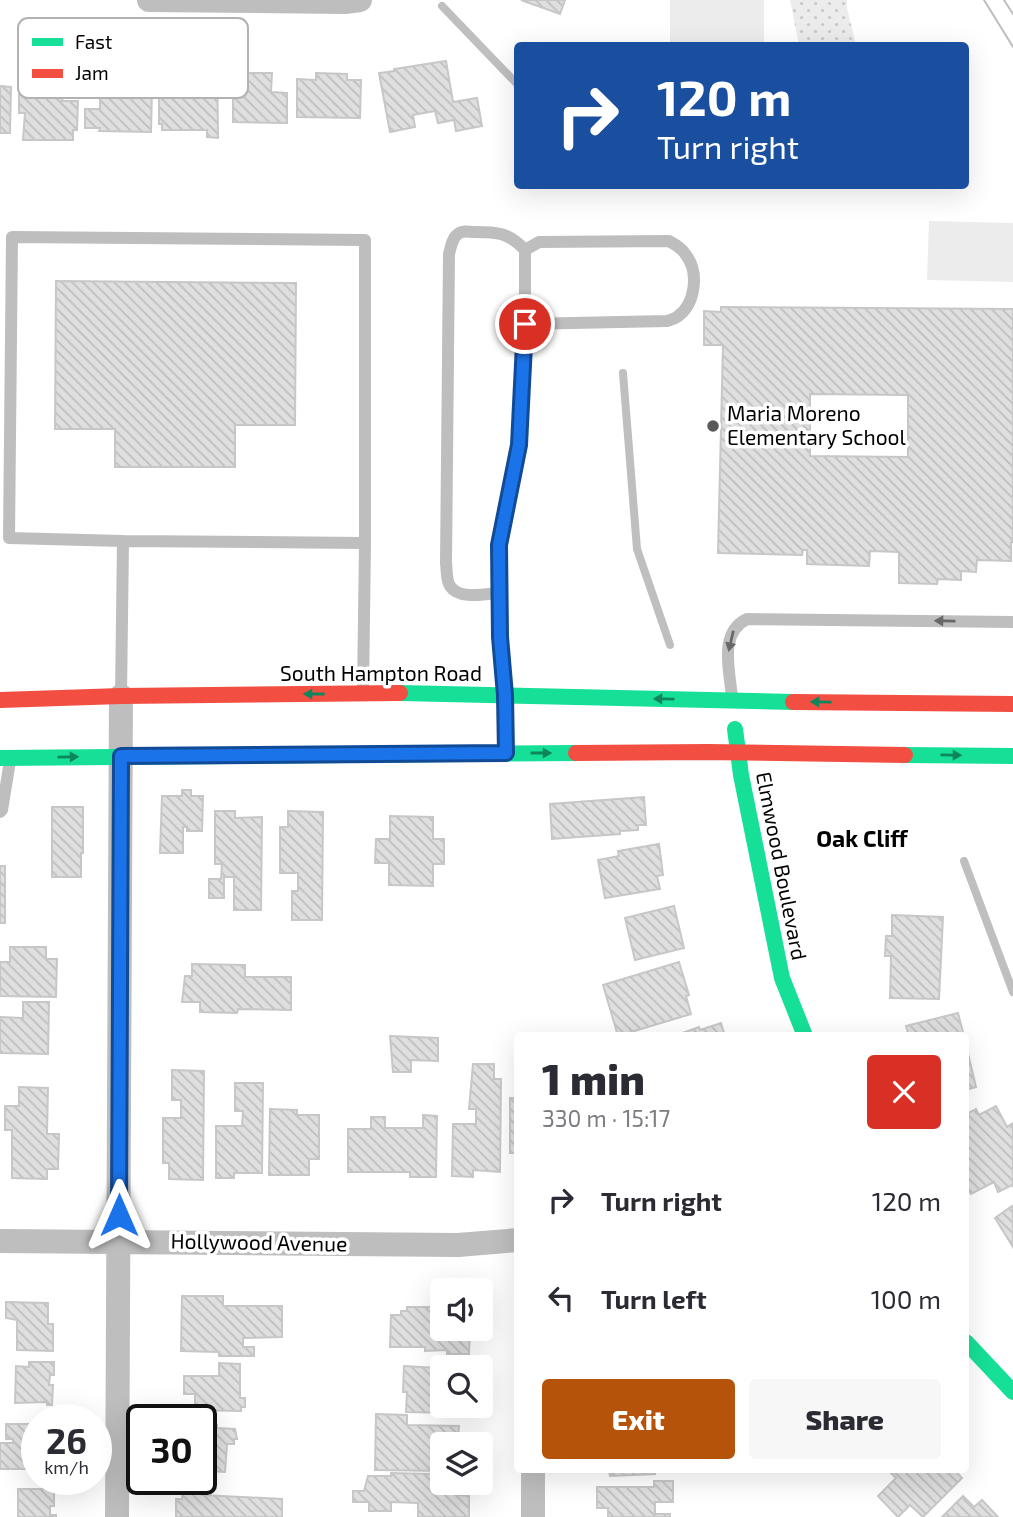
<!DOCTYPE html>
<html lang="en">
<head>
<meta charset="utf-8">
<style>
  :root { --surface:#fff; --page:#f7f7f7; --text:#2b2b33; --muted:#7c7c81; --accent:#b45309 }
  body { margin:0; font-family:"Exo 2",sans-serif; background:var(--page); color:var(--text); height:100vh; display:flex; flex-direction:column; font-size:26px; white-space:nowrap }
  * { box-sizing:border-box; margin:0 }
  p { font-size:23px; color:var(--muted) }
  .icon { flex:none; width:38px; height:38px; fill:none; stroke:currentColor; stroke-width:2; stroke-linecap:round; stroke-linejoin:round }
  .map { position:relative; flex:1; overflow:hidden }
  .sheet { position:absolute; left:514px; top:1032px; width:455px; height:441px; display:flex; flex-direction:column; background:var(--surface); border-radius:7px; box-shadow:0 7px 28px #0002 }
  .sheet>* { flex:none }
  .hud { position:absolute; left:514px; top:42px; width:455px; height:147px; border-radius:7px; box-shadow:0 7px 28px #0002; background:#1a4fa0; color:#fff; overflow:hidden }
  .buttons { position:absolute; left:430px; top:1278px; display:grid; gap:14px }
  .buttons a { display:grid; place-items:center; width:63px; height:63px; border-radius:7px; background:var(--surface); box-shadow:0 7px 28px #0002; font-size:35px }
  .speed { position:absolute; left:21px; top:1404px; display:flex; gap:14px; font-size:35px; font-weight:700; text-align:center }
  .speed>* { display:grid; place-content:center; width:91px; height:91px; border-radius:50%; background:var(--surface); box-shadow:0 7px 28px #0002; line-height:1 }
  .speed small { font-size:18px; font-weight:400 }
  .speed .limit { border:4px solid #111; border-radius:10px; background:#fff; color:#111 }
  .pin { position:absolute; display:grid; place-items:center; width:60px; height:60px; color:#fff; margin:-30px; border:4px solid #fff; border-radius:50%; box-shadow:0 2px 7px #0007 }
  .me { position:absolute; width:77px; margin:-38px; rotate:0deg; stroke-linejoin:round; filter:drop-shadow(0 0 5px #0008) }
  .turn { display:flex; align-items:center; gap:24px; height:147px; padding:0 28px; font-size:32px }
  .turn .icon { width:91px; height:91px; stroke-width:2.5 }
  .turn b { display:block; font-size:49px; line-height:60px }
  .round { display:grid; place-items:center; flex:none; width:74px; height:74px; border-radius:7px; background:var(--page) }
  .overview { display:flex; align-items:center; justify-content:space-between; height:119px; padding:0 28px }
  h1 { font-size:42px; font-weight:800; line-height:52px }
  .button { display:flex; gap:14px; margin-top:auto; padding:14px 28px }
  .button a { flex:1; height:80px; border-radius:7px; background:var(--accent); color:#fff; font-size:28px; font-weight:800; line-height:80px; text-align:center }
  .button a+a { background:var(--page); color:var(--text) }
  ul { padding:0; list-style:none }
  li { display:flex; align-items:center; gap:21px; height:98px; padding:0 28px }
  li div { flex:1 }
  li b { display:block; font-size:26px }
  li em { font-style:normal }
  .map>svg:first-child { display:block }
  .park { fill:url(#park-dots) }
  .pitch { fill:#ececec }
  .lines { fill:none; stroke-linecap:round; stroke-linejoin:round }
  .stream { stroke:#bfbfbf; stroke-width:8 }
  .building { fill:url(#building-back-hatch); stroke:#c7c7c7; stroke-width:2; fill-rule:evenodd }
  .lane { stroke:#bebebe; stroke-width:12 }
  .street { stroke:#bebebe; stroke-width:24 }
  .fast { stroke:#16e098; stroke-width:16 }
  .jam { stroke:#f24e42; stroke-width:16 }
  .tram { stroke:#bebebe; stroke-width:2 }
  .oneway { fill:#686868 }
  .oneway2 { fill:#0d865b }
  .route-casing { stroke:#114b97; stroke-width:18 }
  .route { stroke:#1a73e8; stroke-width:12 }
  .poi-dot { fill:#595959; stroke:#fff; stroke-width:2.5 }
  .labels { text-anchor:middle; stroke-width:7; stroke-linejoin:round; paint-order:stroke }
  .poi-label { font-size:21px; fill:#000; stroke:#fff; text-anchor:start }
  .street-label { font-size:21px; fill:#000; stroke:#fff }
  .neighbourhood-label { font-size:23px; font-weight:bold; fill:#000; stroke:#fff }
  .key { fill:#fff; stroke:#b2b2b2; stroke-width:2 }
  .key-label { font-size:19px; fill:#000 }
</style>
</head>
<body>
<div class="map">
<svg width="1013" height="1517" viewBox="0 0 1013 1517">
  <defs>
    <pattern id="park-dots" width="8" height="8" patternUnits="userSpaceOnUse" patternTransform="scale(1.75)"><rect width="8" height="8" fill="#ececec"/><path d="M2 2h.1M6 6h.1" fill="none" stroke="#c9c9c9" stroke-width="1.8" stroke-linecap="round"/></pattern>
    <pattern id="building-back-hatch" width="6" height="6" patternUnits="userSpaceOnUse" patternTransform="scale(1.75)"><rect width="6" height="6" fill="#dfdfdf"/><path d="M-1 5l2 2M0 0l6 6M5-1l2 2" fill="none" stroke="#bebebe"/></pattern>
  </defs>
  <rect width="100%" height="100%" fill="#fff"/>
  <!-- park -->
  <path class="park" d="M790,0H847V8L856,45H799Z"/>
  <!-- pitch -->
  <path class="pitch" d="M670,0H764V43H670Z
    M929,221L1013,223V282L927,280Z"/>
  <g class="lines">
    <!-- stream -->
    <path class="stream" d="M442,6L518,85
      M623,373L637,549L670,645
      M964,861L1013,992"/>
  </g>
  <!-- building -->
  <path class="building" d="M521,0H565L560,14Z
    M193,51H217L218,138L207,137V130H162V124H159V82H179V77H193Z
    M446,61L453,102L477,98L482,126L456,131L454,120L438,123L435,111L413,115L415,127L390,132L379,73L394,71V69Z
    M240,73H272L271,92L287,93V123L233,122V81H240Z
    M316,73L347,74V80H361L360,118L297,117V79L316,80Z
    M100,80L125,81V88L152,89L151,132L99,131L100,128H85V109H100Z
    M31,83H64L62,101H78L77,130H73V140H23L25,113H19V95H25V90H31Z
    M0,86L11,87L10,133H0Z
    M56,281L296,283L295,425H235V467H115V429H55Z
    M721,307L1013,309V542H1011V561L977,560L976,572L961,571V580L938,579L937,584L899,583V552L870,551L869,566L807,564V550H803L802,555L718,553L723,345H704V311L721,312ZM810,394L908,395V457L810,456Z
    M182,790H191V796H203L202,831H187V827H183V853H160L162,796H182Z
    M644,797L646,825H638V830L620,831V834L552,839L550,804Z
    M52,807H83V853H81V877H52Z
    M215,811H235V818L262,817L261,910H234V877H224V898H209V879H221L222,864H215Z
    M288,811L323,812L322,920H292V891H298V873H280V827H288Z
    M390,816L433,817V839H444V864H433V886L389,885V863H375L376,839H390Z
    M659,844L663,875L657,876L660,889L605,898L598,860L619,856L618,851Z
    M0,866H5V923H0Z
    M674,906L684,948L635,960L625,918Z
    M892,915L943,917L939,999L890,998L891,956H885L886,936H892Z
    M10,947H46V959H57L56,997L0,996V962H10Z
    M679,962L689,995L686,996L691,1014L618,1036L603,985Z
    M192,964L245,965V977H291V1010L238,1009L237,1013L200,1012V1002H182L185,976H192Z
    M23,1002H49L48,1054L0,1053V1017L23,1018Z
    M958,1013L964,1036H909L906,1026Z
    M721,1023L725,1036H674L699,1027L700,1030Z
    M390,1036L438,1038V1061L411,1060V1072H393Z
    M966,1045L976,1087L966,1090Z
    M473,1064H494V1079H501L500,1172L473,1170V1177L452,1176L453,1124H476V1109H469Z
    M172,1070L204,1071L203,1180L169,1179V1163H163V1118H181V1100H172Z
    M235,1083H263L262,1173H234V1178H216V1126H242L243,1111H235Z
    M19,1087L48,1088L47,1134H59L58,1169H47V1179L12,1178V1130H5V1106H19Z
    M510,1098H518V1153H510Z
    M996,1106L1007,1127L1013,1123V1187L1012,1185L998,1192L994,1182L971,1194L966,1185V1114L976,1109L979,1115Z
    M270,1109L297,1110V1115H319V1159H309V1175H269Z
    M423,1115L437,1116L436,1177H410V1172H348V1129H371V1117H385V1128H423Z
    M1012,1206L1013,1208V1247L995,1218Z
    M182,1296H223V1306H282V1337L243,1338V1347H254V1356H219V1352L181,1351Z
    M6,1302L48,1303V1324H53V1351L17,1350V1320L6,1318Z
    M440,1303H443V1328H470L469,1354H447V1350L425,1351V1347H390L391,1315H401V1311H407V1307H440Z
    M29,1362H54V1375H50L49,1385H53L52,1405H47V1402L15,1403L16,1366L29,1367Z
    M219,1363L240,1364V1398H245V1407H241V1411L195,1410V1394H184V1376H219Z
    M439,1363L471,1367H443V1405H452V1413L406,1412L407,1392H403L404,1366L439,1368Z
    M376,1414L407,1415V1425L459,1426L458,1438H470V1444H443V1471L375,1470Z
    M6,1424H37V1469H0V1443H13V1439H6Z
    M202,1424L217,1425V1428L235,1429L237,1439H234V1444H227L225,1472L207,1471V1467H201Z
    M609,1470H655V1474L610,1476Z
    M890,1470H954L962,1478L923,1517L910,1505L898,1517L878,1496L896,1478L889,1471Z
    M391,1473L431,1474V1483H459V1495L469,1496V1517H418V1503L391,1502V1511H369V1502H353V1491H364L368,1476H391Z
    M654,1481H673V1502H655V1514H670V1517H608V1508H597V1487H654Z
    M18,1489H54V1506H50V1515H56V1517H18Z
    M183,1489L202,1490V1495L282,1499V1517H176V1499H182Z
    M963,1496L974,1507L982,1500L998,1517H942Z"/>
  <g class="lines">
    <!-- lane -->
    <path class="lane" d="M525,250L539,242L669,241C676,245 682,248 686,255C699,272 696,304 677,317C674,319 670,320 667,321L525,324
      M123,541L9,538L12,237L365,240V543
      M499,593C485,594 459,600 450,586C446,580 447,570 446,563L449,254C451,247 452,238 458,234C462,230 469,232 474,232C497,232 508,232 525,250V343L519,445L499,545L500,637L505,691
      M121,695L123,541L365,543L363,692
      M732,698C730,671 718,633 747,619L1013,622
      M0,812L2,810L10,761"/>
    <!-- street -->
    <path class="street" d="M149,0L345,2L360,0
      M0,1241L458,1245L518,1240
      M533,1470V1517
      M117,1517L121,696"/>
    <!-- fast -->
    <path class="fast" d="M400,693L793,702
      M735,729L741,775L782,978L805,1036
      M905,755L1013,756
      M0,758L576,753
      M966,1342L1013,1392"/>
    <!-- jam -->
    <path class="jam" d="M0,700L121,696L400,693
      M793,702L1013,704
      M576,753L707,752L905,755"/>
    <!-- tram -->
    <path class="tram" d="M984,0L1013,47
      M1004,0L1013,14"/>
  </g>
  <!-- one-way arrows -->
  <defs><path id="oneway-solid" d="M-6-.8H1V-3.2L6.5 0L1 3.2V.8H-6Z" transform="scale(1.75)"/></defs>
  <g class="oneway">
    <use href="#oneway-solid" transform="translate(945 621) rotate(-179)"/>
    <use href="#oneway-solid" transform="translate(731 641) rotate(103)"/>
  </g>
  <g class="oneway2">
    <use href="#oneway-solid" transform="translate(314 694) rotate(180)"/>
    <use href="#oneway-solid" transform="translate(664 699) rotate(-179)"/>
    <use href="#oneway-solid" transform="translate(821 702) rotate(-179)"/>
    <use href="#oneway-solid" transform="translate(541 753)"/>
    <use href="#oneway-solid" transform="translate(951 755) rotate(1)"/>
    <use href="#oneway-solid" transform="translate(68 757) rotate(-1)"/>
  </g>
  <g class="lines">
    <!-- route casing -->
    <g class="route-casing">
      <path id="route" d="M119,1215L121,756L506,753L505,695L500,637L499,545L519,445L525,324"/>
    </g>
    <!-- route -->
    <use href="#route" class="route"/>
  </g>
  <!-- markers -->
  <circle class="poi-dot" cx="713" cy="426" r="7"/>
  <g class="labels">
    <!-- poi labels -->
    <g class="poi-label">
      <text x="727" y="421">Maria Moreno<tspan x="727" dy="24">Elementary School</tspan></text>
    </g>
    <!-- street labels -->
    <g class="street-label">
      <text x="381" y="681">South Hampton Road</text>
      <text transform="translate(781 866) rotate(79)" y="7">Elmwood Boulevard</text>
      <text transform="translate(259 1243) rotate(1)" y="7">Hollywood Avenue</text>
    </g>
    <!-- neighbourhood labels -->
    <g class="neighbourhood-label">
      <text x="862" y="847">Oak Cliff</text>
    </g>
  </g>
  <!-- legend -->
  <rect x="18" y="18" width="230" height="80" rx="10" class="key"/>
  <rect x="32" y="38" width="31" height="8" fill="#16e098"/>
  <rect x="32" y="69" width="31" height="9" fill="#f24e42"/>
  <g class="key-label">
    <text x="75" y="49">Fast</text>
    <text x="75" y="80">Jam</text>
  </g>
</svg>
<div class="buttons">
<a><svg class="icon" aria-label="sound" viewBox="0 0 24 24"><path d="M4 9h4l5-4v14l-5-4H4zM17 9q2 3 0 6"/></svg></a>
<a><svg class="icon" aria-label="search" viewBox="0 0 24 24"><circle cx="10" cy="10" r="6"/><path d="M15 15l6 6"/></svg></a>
<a><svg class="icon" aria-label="layers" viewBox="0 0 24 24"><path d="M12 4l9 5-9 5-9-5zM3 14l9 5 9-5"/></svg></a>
</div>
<div class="speed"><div>26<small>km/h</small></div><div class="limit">30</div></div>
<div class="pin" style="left:525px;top:324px;background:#d93025"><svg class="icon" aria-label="arrive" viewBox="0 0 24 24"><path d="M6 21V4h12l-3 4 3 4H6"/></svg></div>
<svg class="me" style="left:119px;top:1215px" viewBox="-20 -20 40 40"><path d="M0-17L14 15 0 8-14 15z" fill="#1a73e8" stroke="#fff" stroke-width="4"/></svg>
<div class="hud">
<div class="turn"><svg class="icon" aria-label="right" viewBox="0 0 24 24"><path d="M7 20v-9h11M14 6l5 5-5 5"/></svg><div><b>120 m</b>Turn right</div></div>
</div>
<section class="sheet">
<div class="overview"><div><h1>1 min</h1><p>330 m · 15:17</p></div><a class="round" style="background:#d93025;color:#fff"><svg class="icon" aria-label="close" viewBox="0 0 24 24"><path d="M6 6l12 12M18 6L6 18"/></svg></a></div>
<ul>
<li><svg class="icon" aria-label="right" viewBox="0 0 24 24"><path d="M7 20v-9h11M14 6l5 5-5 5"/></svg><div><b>Turn right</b></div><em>120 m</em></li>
<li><svg class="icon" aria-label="left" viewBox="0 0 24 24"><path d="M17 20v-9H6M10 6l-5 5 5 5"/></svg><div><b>Turn left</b></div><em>100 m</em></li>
</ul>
<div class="button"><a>Exit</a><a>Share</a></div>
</section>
</div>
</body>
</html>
